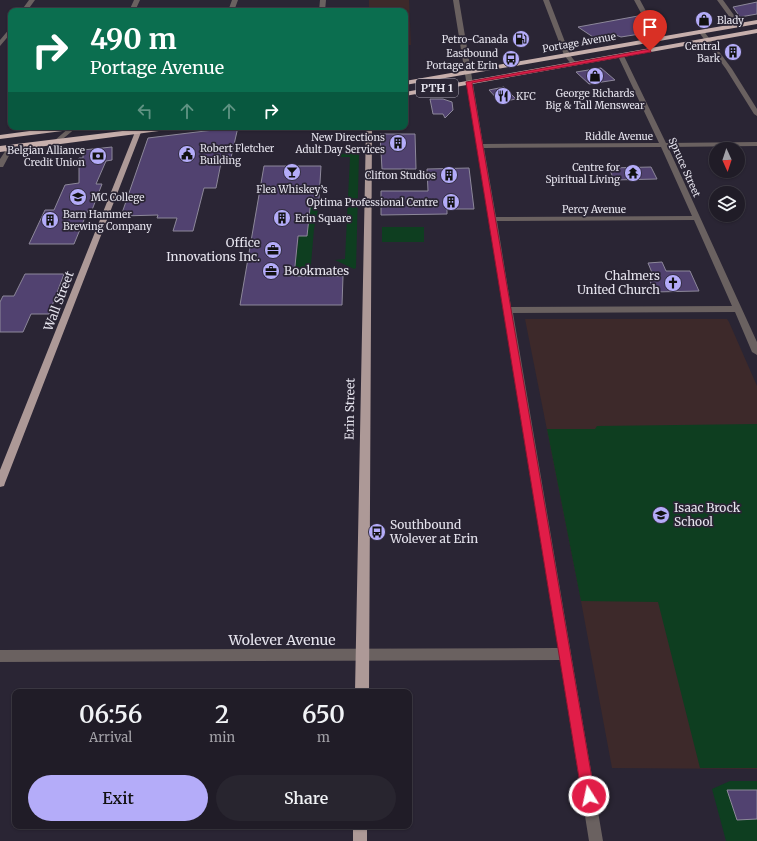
<!DOCTYPE html>
<html lang="en">
<head>
<meta charset="utf-8">
<style>
  :root { --surface:#201c27; --page:#28252f; --text:#f1f3f6; --muted:#a2a1a7; --line:#3d3a44; --accent:#b4acf9 }
  body { margin:0; font-family:Merriweather,serif; background:var(--page); color:var(--text); height:100vh; display:flex; flex-direction:column; font-size:15px; white-space:nowrap }
  * { box-sizing:border-box; margin:0 }
  p { font-size:13px; color:var(--muted) }
  .icon { flex:none; width:22px; height:22px; fill:none; stroke:currentColor; stroke-width:2; stroke-linecap:round; stroke-linejoin:round }
  .map { position:relative; flex:1; overflow:hidden }
  .panel { position:absolute; left:12px; top:689px; width:400px; height:140px; display:flex; flex-direction:column; background:var(--surface); border-radius:8px; box-shadow:0 1px 3px #0004,0 0 0 1px var(--line) }
  .panel>* { flex:none }
  .banner { position:absolute; left:8px; top:8px; width:400px; height:122px; border-radius:8px; box-shadow:0 1px 3px #0004,0 0 0 1px var(--line); background:#0b6e4f; color:#fff; overflow:hidden }
  .needle { width:26px; rotate:177deg }
  .tools { position:absolute; left:709px; top:142px; display:grid; gap:8px }
  .tools a { display:grid; place-items:center; width:36px; height:36px; border-radius:50%; background:var(--surface); box-shadow:0 1px 3px #0004,0 0 0 1px var(--line); font-size:20px }
  .pin { position:absolute; display:grid; place-items:center; width:34px; height:34px; color:#fff; margin:-41px -17px; border-radius:50% 50% 50% 0; rotate:-45deg; box-shadow:0 0 4px #0007 }
  .pin .icon { rotate:45deg }
  .me { position:absolute; width:44px; margin:-22px; rotate:350deg; stroke-linejoin:round; filter:drop-shadow(0 0 3px #0008) }
  .turn { display:flex; align-items:center; gap:14px; height:84px; padding:0 16px; font-size:18px }
  .turn .icon { width:52px; height:52px; stroke-width:2.5 }
  .turn b { display:block; font-size:28px; line-height:34px }
  .lanes { display:flex; align-items:center; height:38px; padding:0 16px; background:#0003; justify-content:center; gap:20px; direction:ltr }
  .lanes .off { opacity:.35 }
  .eta { display:flex; justify-content:space-evenly; align-items:center; height:68px; text-align:center }
  .eta b { font-size:24px; font-weight:600; line-height:28px }
  .primary-button { display:flex; gap:8px; margin-top:auto; padding:8px 16px }
  .primary-button a { flex:1; height:46px; border-radius:24px; background:var(--accent); color:#111; font-size:16px; font-weight:600; line-height:46px; text-align:center }
  .primary-button a+a { background:var(--page); color:var(--text) }
  .map>svg:first-child { display:block }
  .education { fill:#3d292a }
  .green { fill:#0e3e20 }
  .building { fill:#514270; stroke:#8d889a }
  .lines { fill:none; stroke-linecap:round; stroke-linejoin:round }
  .minor { fill:#6a6160; fill-rule:evenodd }
  .major { fill:#ad9997; fill-rule:evenodd }
  .highway { fill:#c7afac; fill-rule:evenodd }
  .route { fill:#e11d48; stroke:#92132f }
  .labels { text-anchor:middle; stroke-width:3.5; stroke-linejoin:round; paint-order:stroke }
  .far-poi-label { font-size:10px; fill:#e5e3ed; stroke:#2a2534; text-anchor:end }
  .far-street-label { font-size:10px; fill:#e5e3ed; stroke:#2a2534 }
  .shield { fill:#2a2534; stroke:#adaab6; stroke-width:1 }
  .shield-label { font-size:11px; font-weight:bold; fill:#e5e3ed }
  .poi-label { font-size:12px; fill:#e5e3ed; stroke:#2a2534; text-anchor:start }
  .street-label { font-size:12px; fill:#e5e3ed; stroke:#2a2534 }
  .near-street-label { font-size:14px; fill:#e5e3ed; stroke:#2a2534 }
</style>
</head>
<body>
<div class="map">
<svg width="757" height="841" viewBox="0 0 757 841">
  <rect width="100%" height="100%" fill="#2a2534"/>
  <!-- education -->
  <path class="education" d="M369,0H409L411,45H405V11H369Z
    M525,319H727L729,322L757,386V769L612,768L581,601Z"/>
  <!-- green -->
  <path class="green" d="M357,152L359,154L356,268L354,269L335,260L345,259L350,157H341V154Z
    M311,199H319L316,201V209L318,210L314,229L310,276H294L299,236H307Z
    M382,227H424V242H382Z
    M757,424V768H700L658,602L581,601L547,429H595L597,426Z
    M730,781H757V841H726L712,789Z"/>
  <!-- building -->
  <path class="building" d="M757,2V14L740,17L733,7Z
    M638,16L646,33L621,37L613,34L593,37L578,27Z
    M601,68L615,80L589,84L576,72Z
    M504,87L516,99L500,102L489,90Z
    M430,99H443L452,102L453,110L445,118L443,114H433Z
    M238,127L230,162L221,163L216,188H204L193,231H173L177,218H157L158,215L121,216L148,138Z
    M380,134H415L416,169H382Z
    M112,147V160L106,161L96,184H102L92,210H88L74,244H29L45,210H54L65,185L79,183V158H83V150Z
    M264,166H321L319,199H311L307,236H298L294,276H343L342,305H240Z
    M651,167L657,179L614,180L609,168Z
    M469,168L474,209H447V214L381,215V191H428L427,169Z
    M662,262L666,271H690L699,291L654,292L648,275H653L648,263Z
    M25,274H64L49,314H31L23,332H0V302L3,296H14Z
    M727,790H757V819L737,820Z"/>
  <g class="lines">
    <!-- minor -->
    <path class="minor" d="M29,0H35L27,11H21Z
      M134,0H140L135,11H129Z
      M232,0H238L234,11H228Z
      M320,0H326L325,11H319Z
      M453,0H459L483,144L659,143L618,56L621,54L624,56L666,143L757,142V146L668,147L757,342V355L752,352L735,312L513,313L603,841H589L560,660L0,662V650L558,648ZM661,147L692,216L496,217L484,148ZM694,220L732,306L511,307L497,221Z
      M543,0H549L570,55L577,64L576,65H572L564,55Z
      M634,0H640L661,39L660,40L655,39Z
      M717,0H723L741,25L740,26H736Z
      M11,27V33L0,46V40Z
      M699,30H703L732,69L757,109V116L754,114L726,69L698,31Z
      M70,127H77L58,143H54V141Z
      M8,147L13,148L3,167H0V159Z"/>
    <!-- major -->
    <path class="major" d="M137,127H143L5,483L4,486L0,487V470Z
      M366,127H372L369,692H355Z
      M353,826H367V841H353Z"/>
    <!-- highway -->
    <path class="highway" d="M757,20V24L405,85V81Z
      M757,29V33L405,96V92Z
      M59,127H82L78,129L0,139V135Z
      M155,127H178L174,129L0,152V146Z"/>
  </g>
  <!-- route -->
  <path class="route" d="M650,49L651,52L472,83L595,796L593,801L589,803L584,801L582,796L466,82Z"/>
  <!-- icons -->
  <defs>
    <g id="shop-disc" transform="scale(0.9)"><circle r="9.5" fill="#b4acf9" stroke="#2a2534"/><path d="M-5-2.5h2.3a2.7 3.5 0 0 1 5.4 0H5L5.5 6h-11ZM-1.5-2.5h3a1.5 2.3 0 0 0-3 0Z" fill="#111"/></g>
    <g id="fuel-disc" transform="scale(0.9)"><circle r="9.5" fill="#b4acf9" stroke="#2a2534"/><path d="M-5.5-6h7V0h2V4h1.3V-2.5L3-4.5l.8-.8L6-3V5H2.5V1h-1V6h-7ZM-4.2-4.7v3.2H.2V-4.7Z" fill="#111"/></g>
    <g id="building-disc" transform="scale(0.9)"><circle r="9.5" fill="#b4acf9" stroke="#2a2534"/><path d="M-4-6H4V6H1V3H-1V6H-4ZM-2.5-4.3h1.7v1.8h-1.7ZM.8-4.3h1.7v1.8H.8ZM-2.5-1h1.7V.8h-1.7ZM.8-1h1.7V.8H.8Z" fill="#111"/></g>
    <g id="bus-disc" transform="scale(0.9)"><circle r="9.5" fill="#b4acf9" stroke="#2a2534"/><path d="M-5-6H5V4H4V6H2V4H-2V6H-4V4H-5ZM-3.5-4V0h7V-4ZM-3.5 1.2v1.5H-2V1.2ZM2 1.2v1.5H3.5V1.2Z" fill="#111"/></g>
    <g id="restaurant-disc" transform="scale(0.9)"><circle r="9.5" fill="#b4acf9" stroke="#2a2534"/><path d="M-5-6h1v4h1v-4h1v4h1v-4h1v5L-1.5 .5V6h-2V.5L-5-1ZM5-6V6H3V1.5H1.5Q1.5-4 5-6Z" fill="#111"/></g>
    <g id="civic-disc" transform="scale(0.9)"><circle r="9.5" fill="#b4acf9" stroke="#2a2534"/><path d="M-.6-6.5H3V-4.5H.6V-3L4-1V1h2V6H-6V1h2V-1L-.6-3ZM-1.2 2.5V6h2.4V2.5Z" fill="#111"/></g>
    <g id="bank-disc" transform="scale(0.9)"><circle r="9.5" fill="#b4acf9" stroke="#2a2534"/><path d="M-6-4H6V4H-6ZM0-2.3a2.3 2.3 0 1 0 0 4.6a2.3 2.3 0 1 0 0-4.6Z" fill="#111"/></g>
    <g id="bar-disc" transform="scale(0.9)"><circle r="9.5" fill="#b4acf9" stroke="#2a2534"/><path d="M-6-5H6L.8 .8V4.5H3.5V6h-7V4.5H-.8V.8Z" fill="#111"/></g>
    <g id="temple-disc" transform="scale(0.9)"><circle r="9.5" fill="#b4acf9" stroke="#2a2534"/><path d="M0-6L5-2H3V0L6.5 2.5H4V6H1.5V3h-3V6H-4V2.5H-6.5L-3 0V-2H-5Z" fill="#111"/></g>
    <g id="university-disc" transform="scale(0.9)"><circle r="9.5" fill="#b4acf9" stroke="#2a2534"/><path d="M0-5L7-2L0 1L-7-2ZM-4 1L0 2.5L4 1V4Q0 6-4 4Z" fill="#111"/></g>
    <g id="office-disc" transform="scale(0.9)"><circle r="9.5" fill="#b4acf9" stroke="#2a2534"/><path d="M-6-3h4V-5.5h4V-3h4V5H-6ZM-1-4.5V-3h2v-1.5ZM-6 0V1H6V0Z" fill="#111"/></g>
    <g id="church-disc" transform="scale(0.9)"><circle r="9.5" fill="#b4acf9" stroke="#2a2534"/><path d="M-1.2-6h2.4v3.5h3.3v2.4h-3.3V6h-2.4V-.1h-3.3v-2.4h3.3Z" fill="#111"/></g>
    <g id="school-disc" transform="scale(0.9)"><circle r="9.5" fill="#b4acf9" stroke="#2a2534"/><path d="M0-5L7-2L0 1L-7-2ZM-4 1L0 2.5L4 1V4Q0 6-4 4Z" fill="#111"/></g>
  </defs>
  <g fill-rule="evenodd">
    <use href="#shop-disc" x="704" y="20"/>
    <use href="#fuel-disc" x="521" y="39"/>
    <use href="#building-disc" x="733" y="52"/>
    <use href="#bus-disc" x="511" y="59"/>
    <use href="#shop-disc" x="595" y="76"/>
    <use href="#restaurant-disc" x="503" y="96"/>
    <use href="#building-disc" x="398" y="143"/>
    <use href="#civic-disc" x="187" y="154"/>
    <use href="#bank-disc" x="98" y="156"/>
    <use href="#bar-disc" x="292" y="172"/>
    <use href="#temple-disc" x="633" y="173"/>
    <use href="#building-disc" x="449" y="175"/>
    <use href="#university-disc" x="78" y="197"/>
    <use href="#building-disc" x="451" y="202"/>
    <use href="#building-disc" x="282" y="218"/>
    <use href="#building-disc" x="50" y="220"/>
    <use href="#office-disc" x="273" y="250"/>
    <use href="#office-disc" x="271" y="271"/>
    <use href="#church-disc" x="673" y="283"/>
    <use href="#school-disc" x="661" y="515"/>
    <use href="#bus-disc" x="377" y="532"/>
  </g>
  <g class="labels">
    <!-- far-poi labels -->
    <g class="far-poi-label">
      <text x="717" y="24" text-anchor="start">Blady</text>
      <text x="508" y="43">Petro-Canada</text>
      <text x="720" y="50">Central<tspan x="720" dy="12">Bark</tspan></text>
      <text x="498" y="57">Eastbound<tspan x="498" dy="12">Portage at Erin</tspan></text>
      <text x="595" y="97" text-anchor="middle">George Richards<tspan x="595" dy="12">Big &amp; Tall Menswear</tspan></text>
      <text x="516" y="100" text-anchor="start">KFC</text>
      <text x="385" y="141">New Directions<tspan x="385" dy="12">Adult Day Services</tspan></text>
      <text x="200" y="152" text-anchor="start">Robert Fletcher<tspan x="200" dy="12">Building</tspan></text>
      <text x="85" y="154">Belgian Alliance<tspan x="85" dy="12">Credit Union</tspan></text>
      <text x="620" y="171">Centre for<tspan x="620" dy="12">Spiritual Living</tspan></text>
      <text x="436" y="179">Clifton Studios</text>
      <text x="292" y="193" text-anchor="middle">Flea Whiskey’s</text>
      <text x="91" y="201" text-anchor="start">MC College</text>
      <text x="438" y="206">Optima Professional Centre</text>
      <text x="63" y="218" text-anchor="start">Barn Hammer<tspan x="63" dy="12">Brewing Company</tspan></text>
      <text x="295" y="222" text-anchor="start">Erin Square</text>
    </g>
    <!-- far-street labels -->
    <g class="far-street-label">
      <text transform="translate(579 42) rotate(-10)" y="4">Portage Avenue</text>
      <text x="619" y="140">Riddle Avenue</text>
      <text transform="translate(685 167) rotate(66)" y="4">Spruce Street</text>
      <text x="594" y="213">Percy Avenue</text>
    </g>
    <!-- shield labels -->
    <rect class="shield" x="416" y="79" width="42" height="18" rx="3"/>
    <g class="shield-label">
      <text x="437" y="92">PTH 1</text>
    </g>
    <!-- poi labels -->
    <g class="poi-label">
      <text x="260" y="247" text-anchor="end">Office<tspan x="260" dy="14">Innovations Inc.</tspan></text>
      <text x="284" y="275">Bookmates</text>
      <text x="660" y="280" text-anchor="end">Chalmers<tspan x="660" dy="14">United Church</tspan></text>
      <text x="674" y="512">Isaac Brock<tspan x="674" dy="14">School</tspan></text>
      <text x="390" y="529">Southbound<tspan x="390" dy="14">Wolever at Erin</tspan></text>
    </g>
    <!-- street labels -->
    <g class="street-label">
      <text transform="translate(59 301) rotate(-69)" y="4">Wall Street</text>
      <text transform="translate(350 409) rotate(-89)" y="4">Erin Street</text>
    </g>
    <!-- near-street labels -->
    <g class="near-street-label">
      <text x="282" y="645">Wolever Avenue</text>
    </g>
  </g>
</svg>
<div class="tools">
<a><svg class="needle" viewBox="-14 -14 28 28"><path d="M0-13l5 13h-10z" fill="#e53935"/><path d="M0 13l5-13h-10z" fill="#a2a1a7"/></svg></a>
<a><svg class="icon" aria-label="layers" viewBox="0 0 24 24"><path d="M12 4l9 5-9 5-9-5zM3 14l9 5 9-5"/></svg></a>
</div>
<div class="pin" style="left:650px;top:51px;background:#d93025"><svg class="icon" aria-label="arrive" viewBox="0 0 24 24"><path d="M6 21V4h12l-3 4 3 4H6"/></svg></div>
<svg class="me" style="left:589px;top:796px" viewBox="-20 -20 40 40"><circle r="17" fill="#e11d48" stroke="#fff" stroke-width="3"/><path d="M0-11L8 9 0 5-8 9z" fill="#fff"/></svg>
<div class="banner">
<div class="turn"><svg class="icon" aria-label="right" viewBox="0 0 24 24"><path d="M7 20v-9h11M14 6l5 5-5 5"/></svg><div><b>490 m</b>Portage Avenue</div></div>
<div class="lanes"><svg class="icon off" aria-label="left" viewBox="0 0 24 24"><path d="M17 20v-9H6M10 6l-5 5 5 5"/></svg><svg class="icon off" aria-label="ahead" viewBox="0 0 24 24"><path d="M12 20V5M6 11l6-6 6 6"/></svg><svg class="icon off" aria-label="ahead" viewBox="0 0 24 24"><path d="M12 20V5M6 11l6-6 6 6"/></svg><svg class="icon" aria-label="right" viewBox="0 0 24 24"><path d="M7 20v-9h11M14 6l5 5-5 5"/></svg></div>
</div>
<section class="panel">
<div class="eta">
<div><b>06:56</b><p>Arrival</p></div>
<div><b>2</b><p>min</p></div>
<div><b>650</b><p>m</p></div>
</div>
<div class="primary-button"><a>Exit</a><a>Share</a></div>
</section>
</div>
</body>
</html>
